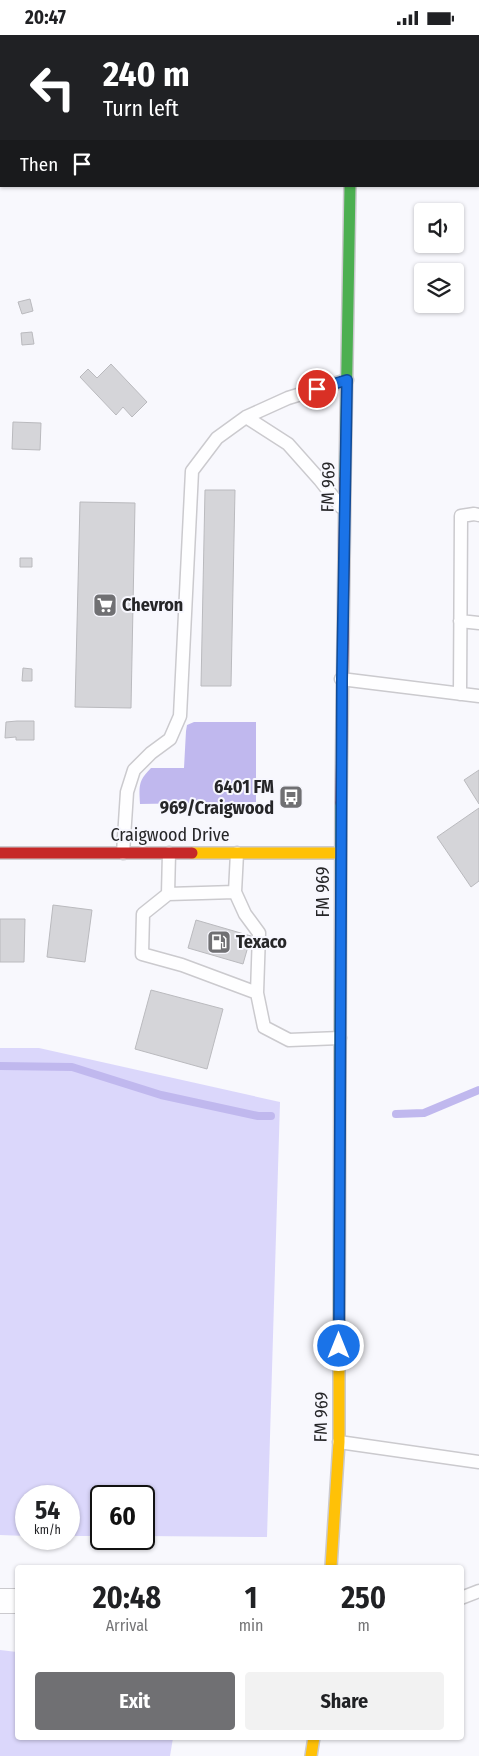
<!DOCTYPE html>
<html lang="en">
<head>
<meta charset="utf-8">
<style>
  :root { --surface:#fff; --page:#f2f2f2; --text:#202124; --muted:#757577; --accent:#707073 }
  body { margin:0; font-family:"Fira Sans Condensed",sans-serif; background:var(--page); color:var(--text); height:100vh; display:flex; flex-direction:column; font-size:19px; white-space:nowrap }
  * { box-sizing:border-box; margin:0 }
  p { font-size:16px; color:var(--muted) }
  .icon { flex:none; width:28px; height:28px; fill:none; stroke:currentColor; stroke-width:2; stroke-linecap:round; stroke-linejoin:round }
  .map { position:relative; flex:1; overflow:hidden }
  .details { position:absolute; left:15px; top:1530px; width:449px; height:175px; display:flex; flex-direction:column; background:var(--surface); border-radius:5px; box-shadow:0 1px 4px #0004 }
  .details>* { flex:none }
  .top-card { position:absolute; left:0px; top:0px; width:480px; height:152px; box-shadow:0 1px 4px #0004; background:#202124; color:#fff; overflow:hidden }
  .buttons { position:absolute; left:414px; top:168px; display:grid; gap:10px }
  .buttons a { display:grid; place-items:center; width:50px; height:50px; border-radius:5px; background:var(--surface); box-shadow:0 1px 4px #0004; font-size:25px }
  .speed { position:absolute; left:15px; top:1450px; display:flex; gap:10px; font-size:25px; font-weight:700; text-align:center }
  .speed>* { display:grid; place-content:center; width:65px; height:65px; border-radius:50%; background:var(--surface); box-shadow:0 1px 4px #0004; line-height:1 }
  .speed small { font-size:12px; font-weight:400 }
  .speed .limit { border:2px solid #111; border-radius:8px; background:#fff; color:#111 }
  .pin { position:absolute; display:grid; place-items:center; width:42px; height:42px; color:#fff; margin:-21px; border:2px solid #fff; border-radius:50%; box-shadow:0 1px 5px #0007 }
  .me { position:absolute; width:55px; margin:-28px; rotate:0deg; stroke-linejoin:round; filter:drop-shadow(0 0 4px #0008) }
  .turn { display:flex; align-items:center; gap:18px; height:105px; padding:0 20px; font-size:22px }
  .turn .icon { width:65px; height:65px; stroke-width:2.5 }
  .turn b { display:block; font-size:35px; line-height:42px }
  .then { display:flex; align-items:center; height:48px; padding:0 20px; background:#0003; gap:10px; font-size:19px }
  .eta { display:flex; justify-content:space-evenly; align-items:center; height:85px; text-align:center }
  .eta b { font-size:30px; font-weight:700; line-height:35px }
  .primary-button { display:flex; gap:10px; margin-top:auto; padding:10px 20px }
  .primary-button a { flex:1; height:58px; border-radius:5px; background:var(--accent); color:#fff; font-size:20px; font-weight:700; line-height:58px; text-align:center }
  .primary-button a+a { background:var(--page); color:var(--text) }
  .status { display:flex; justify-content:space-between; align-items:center; height:35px; padding:0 25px; background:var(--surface); direction:ltr }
  .status svg { height:14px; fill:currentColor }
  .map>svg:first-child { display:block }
  .forest { fill:#dbd7fb }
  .water { fill:#c0b8ee }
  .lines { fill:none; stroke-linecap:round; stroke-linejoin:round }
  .stream { stroke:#c0b8ee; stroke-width:8 }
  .building { fill:#d5d5d9; stroke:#bababe }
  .lane-casing { stroke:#cbcace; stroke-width:15 }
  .street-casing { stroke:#cbcace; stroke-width:26 }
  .fast-casing { stroke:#cbcace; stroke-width:14 }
  .slow-casing { stroke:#cbcace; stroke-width:14 }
  .jam-casing { stroke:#cbcace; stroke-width:14 }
  .lane { stroke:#fefeff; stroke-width:12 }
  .street { stroke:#fefeff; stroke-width:24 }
  .fast { stroke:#4caf50; stroke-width:11 }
  .slow { stroke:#ffc107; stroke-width:11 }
  .jam { stroke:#c62828; stroke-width:11 }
  .route-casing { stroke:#114b97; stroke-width:12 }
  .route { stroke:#1a73e8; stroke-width:9 }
  .labels { text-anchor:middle; stroke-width:4; stroke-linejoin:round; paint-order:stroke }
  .street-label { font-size:18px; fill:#262628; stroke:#f7f7fe }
  .poi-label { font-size:18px; font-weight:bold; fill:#262628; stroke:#f7f7fe; text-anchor:start }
</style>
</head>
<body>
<div class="status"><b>20:47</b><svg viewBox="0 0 49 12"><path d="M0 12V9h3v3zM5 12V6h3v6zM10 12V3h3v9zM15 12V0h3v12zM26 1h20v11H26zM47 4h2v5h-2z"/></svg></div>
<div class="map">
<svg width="479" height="1721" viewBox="0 0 479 1721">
  <rect width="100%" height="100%" fill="#f8f8fd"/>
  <!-- forest -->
  <path class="forest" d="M0,1013H39L280,1067L267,1502L144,1501V1461H101V1501H69V1461H26V1501L0,1500Z
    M0,1615L17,1617L18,1702L173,1703L170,1721H0Z"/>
  <!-- water -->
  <path class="water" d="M194,687H256V767L140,769C139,751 138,746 151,733H184L186,696L187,690Z"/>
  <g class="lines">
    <!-- stream -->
    <path class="stream" d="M0,1031L72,1032L161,1060L258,1081H271
      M396,1079L424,1078L479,1055"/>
  </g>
  <!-- building -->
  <path class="building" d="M127,0H186V1H126Z
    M30,264L33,276L22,279L18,267Z
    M32,297L34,309L22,310L21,298Z
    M111,329L147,367L132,382L123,372L116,380L80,342L88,334L97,343Z
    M13,387L41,388L40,415L12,414Z
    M205,455H235L231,651H201Z
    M80,467L135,468L131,673L75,672Z
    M20,523H32V532H20Z
    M23,633L32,634V646H22Z
    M17,686H34V705H16V702L5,703L6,687Z
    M479,735V769L464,745Z
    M479,773V846L471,852L437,802Z
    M53,870L92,875L85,927L47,922Z
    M0,884H25L24,927H0Z
    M196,885L251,901L243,929L188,913Z
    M151,955L223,974L207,1034L135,1014Z"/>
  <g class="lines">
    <!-- lane casing -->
    <g class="lane-casing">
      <path id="lane" d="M246,382L288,409L320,445L341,472
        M460,586L479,588
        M341,644L479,661
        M460,659L461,481L474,479L479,480
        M123,818L127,757L134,735L151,718L170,704L180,681L192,436L217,403L246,382L288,363L347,345
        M235,857L168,859L143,879L142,919L182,930L257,958L259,898L245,879L235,857L237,818
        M168,859L169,818
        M257,958L264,992L289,1005L340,1003
        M339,1407L479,1427
        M461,1563L479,1556"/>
    </g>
    <!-- street casing -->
    <g class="street-casing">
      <path id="street" d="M0,1566H18"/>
    </g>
    <!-- fast casing -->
    <g class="fast-casing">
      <path id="fast" d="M353,0V1
        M345,444L350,151
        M339,1288L341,768"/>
    </g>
    <!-- slow casing -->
    <g class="slow-casing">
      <path id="slow" d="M192,818H340
        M331,1532L339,1407V1288
        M311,1721L314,1702"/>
    </g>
    <!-- jam casing -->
    <g class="jam-casing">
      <path id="jam" d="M341,768L345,444
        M0,818H192"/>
    </g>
    <!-- lane -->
    <use href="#lane" class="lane"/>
    <!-- street -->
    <use href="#street" class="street"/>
    <!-- fast -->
    <use href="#fast" class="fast"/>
    <!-- slow -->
    <use href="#slow" class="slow"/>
    <!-- jam -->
    <use href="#jam" class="jam"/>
  </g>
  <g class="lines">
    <!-- route casing -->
    <g class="route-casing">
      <path id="route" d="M317,354L347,345L342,644L339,1311"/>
    </g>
    <!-- route -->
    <use href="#route" class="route"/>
  </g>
  <!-- icons -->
  <defs>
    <g id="supermarket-square" transform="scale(1.25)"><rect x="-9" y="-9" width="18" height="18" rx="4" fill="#707073" stroke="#f7f7fe"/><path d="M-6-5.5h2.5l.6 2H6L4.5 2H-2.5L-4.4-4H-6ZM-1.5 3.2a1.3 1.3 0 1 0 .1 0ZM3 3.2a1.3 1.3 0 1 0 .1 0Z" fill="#fff"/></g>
    <g id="bus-square" transform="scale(1.25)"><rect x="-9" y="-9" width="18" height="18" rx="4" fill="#707073" stroke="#f7f7fe"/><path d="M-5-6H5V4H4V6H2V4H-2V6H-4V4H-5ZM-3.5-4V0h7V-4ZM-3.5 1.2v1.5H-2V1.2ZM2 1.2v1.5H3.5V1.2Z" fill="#fff"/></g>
    <g id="fuel-square" transform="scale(1.25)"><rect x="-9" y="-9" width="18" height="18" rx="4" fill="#707073" stroke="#f7f7fe"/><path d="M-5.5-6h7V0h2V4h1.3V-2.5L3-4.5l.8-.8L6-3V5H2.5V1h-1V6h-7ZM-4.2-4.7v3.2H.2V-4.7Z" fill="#fff"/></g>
  </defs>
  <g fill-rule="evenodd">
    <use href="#supermarket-square" x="105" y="570"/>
    <use href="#bus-square" x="291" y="762"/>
    <use href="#fuel-square" x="219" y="907"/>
  </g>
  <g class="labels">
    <!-- street labels -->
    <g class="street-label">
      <text transform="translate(328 452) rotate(-89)" y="6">FM 969</text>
      <text x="170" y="806">Craigwood Drive</text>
      <text transform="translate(323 857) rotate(-90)" y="6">FM 969</text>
      <text transform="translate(321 1382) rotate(-89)" y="6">FM 969</text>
    </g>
    <!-- poi labels -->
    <g class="poi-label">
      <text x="122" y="576">Chevron</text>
      <text x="274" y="758" text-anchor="end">6401 FM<tspan x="274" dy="21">969/Craigwood</tspan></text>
      <text x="236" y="913">Texaco</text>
    </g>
  </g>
</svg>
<div class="buttons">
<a><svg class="icon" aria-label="sound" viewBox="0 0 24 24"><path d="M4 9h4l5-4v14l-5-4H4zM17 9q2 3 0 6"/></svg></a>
<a><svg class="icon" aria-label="layers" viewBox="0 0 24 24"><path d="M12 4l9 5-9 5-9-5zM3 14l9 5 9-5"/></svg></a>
</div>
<div class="speed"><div>54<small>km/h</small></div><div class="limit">60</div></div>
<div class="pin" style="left:317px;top:354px;background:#d93025"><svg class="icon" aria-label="arrive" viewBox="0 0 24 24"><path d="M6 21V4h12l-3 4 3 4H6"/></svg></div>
<svg class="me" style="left:339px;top:1311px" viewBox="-20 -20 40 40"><circle r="17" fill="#1a73e8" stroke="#fff" stroke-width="3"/><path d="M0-11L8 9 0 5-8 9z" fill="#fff"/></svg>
<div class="top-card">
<div class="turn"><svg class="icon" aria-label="left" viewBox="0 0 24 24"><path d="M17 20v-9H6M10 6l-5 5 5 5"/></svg><div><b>240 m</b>Turn left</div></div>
<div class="then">Then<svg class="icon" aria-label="arrive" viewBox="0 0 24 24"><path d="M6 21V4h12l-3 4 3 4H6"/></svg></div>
</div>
<section class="details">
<div class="eta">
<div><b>20:48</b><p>Arrival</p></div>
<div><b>1</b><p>min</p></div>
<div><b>250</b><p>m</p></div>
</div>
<div class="primary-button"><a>Exit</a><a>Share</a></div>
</section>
</div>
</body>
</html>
